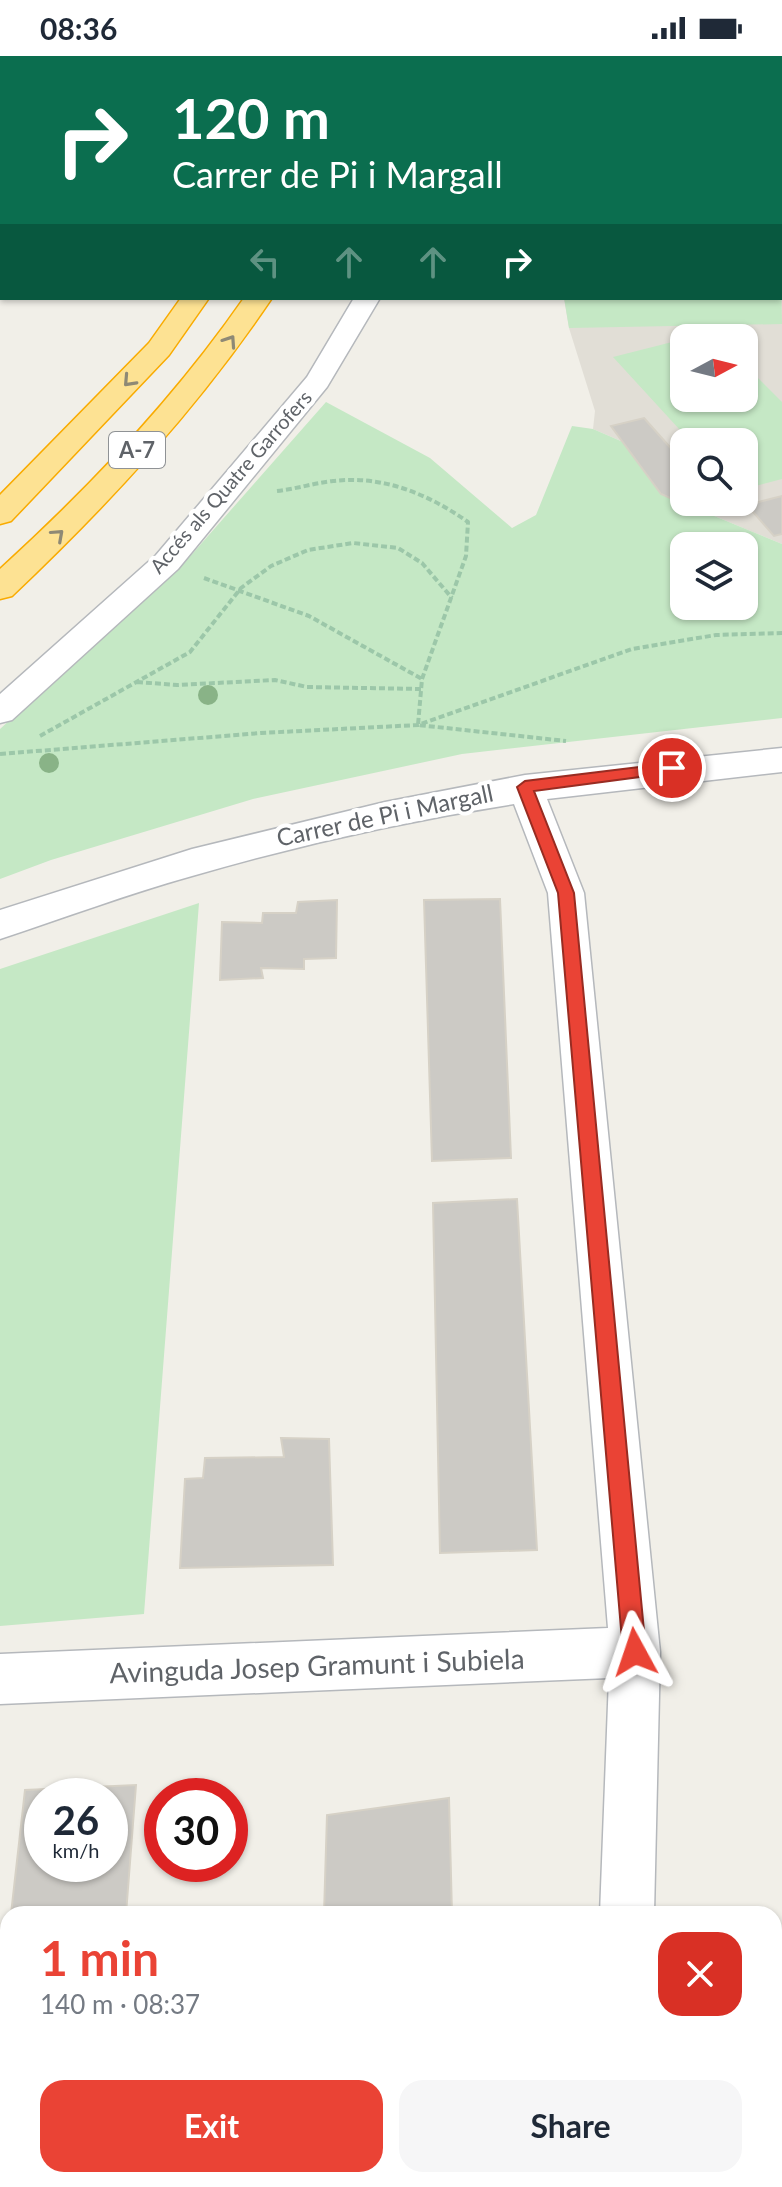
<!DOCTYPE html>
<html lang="en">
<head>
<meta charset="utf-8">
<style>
  :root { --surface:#fff; --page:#f6f6f7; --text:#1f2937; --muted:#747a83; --accent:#ea4335 }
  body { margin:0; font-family:Lato,sans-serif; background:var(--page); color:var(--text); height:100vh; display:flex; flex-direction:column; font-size:30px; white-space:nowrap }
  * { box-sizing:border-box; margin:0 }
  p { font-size:26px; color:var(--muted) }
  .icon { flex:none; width:44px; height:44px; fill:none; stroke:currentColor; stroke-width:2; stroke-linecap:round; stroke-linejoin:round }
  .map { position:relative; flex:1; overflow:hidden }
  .drawer { position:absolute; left:0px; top:1850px; width:782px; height:282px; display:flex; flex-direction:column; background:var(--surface); border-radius:24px 24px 0 0; box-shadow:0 2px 6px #0004 }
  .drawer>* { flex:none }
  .top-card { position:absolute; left:0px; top:0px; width:782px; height:244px; box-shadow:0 2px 6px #0004; background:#0b6e4f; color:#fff; overflow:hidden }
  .needle { width:52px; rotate:83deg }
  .buttons { position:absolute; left:670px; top:268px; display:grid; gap:16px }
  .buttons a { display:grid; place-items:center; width:88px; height:88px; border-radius:16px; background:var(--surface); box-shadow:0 2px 6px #0004; font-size:40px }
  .speed { position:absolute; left:24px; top:1722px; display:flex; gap:16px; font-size:40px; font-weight:700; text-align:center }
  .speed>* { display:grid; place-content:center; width:104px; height:104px; border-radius:50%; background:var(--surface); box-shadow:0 2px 6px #0004; line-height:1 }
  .speed small { font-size:20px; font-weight:400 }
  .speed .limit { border:12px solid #d22; background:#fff; color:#111 }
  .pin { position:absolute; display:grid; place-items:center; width:68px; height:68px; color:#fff; margin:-34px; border:4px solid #fff; border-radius:50%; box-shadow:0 2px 8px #0007 }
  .me { position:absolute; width:88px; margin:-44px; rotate:355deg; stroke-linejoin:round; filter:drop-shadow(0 0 6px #0008) }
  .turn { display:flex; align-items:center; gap:28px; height:168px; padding:0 40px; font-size:36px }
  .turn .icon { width:104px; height:104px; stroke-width:2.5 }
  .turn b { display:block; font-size:56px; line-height:68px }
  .lanes { display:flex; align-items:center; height:76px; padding:0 40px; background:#0003; justify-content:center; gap:40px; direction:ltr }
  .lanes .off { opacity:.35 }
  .round { display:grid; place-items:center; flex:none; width:84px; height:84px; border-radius:24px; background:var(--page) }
  .head { display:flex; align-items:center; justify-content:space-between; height:136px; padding:0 40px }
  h1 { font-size:48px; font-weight:700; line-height:60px; color:var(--accent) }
  .button { display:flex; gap:16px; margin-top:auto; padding:16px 40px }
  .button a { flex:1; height:92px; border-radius:24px; background:var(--accent); color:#fff; font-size:32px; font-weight:700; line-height:92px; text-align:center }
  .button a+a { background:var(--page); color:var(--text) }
  .status { display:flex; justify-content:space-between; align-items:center; height:56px; padding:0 40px; background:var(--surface); direction:ltr }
  .status svg { height:22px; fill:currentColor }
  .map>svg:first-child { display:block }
  .education { fill:#e1ded6; fill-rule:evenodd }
  .green { fill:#c5e8c5; fill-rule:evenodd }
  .building { fill:#cccac5; stroke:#d6d1c6; stroke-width:2; fill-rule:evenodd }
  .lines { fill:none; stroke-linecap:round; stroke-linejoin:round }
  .lane-casing { stroke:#b5b8bc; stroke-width:3 }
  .street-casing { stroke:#b5b8bc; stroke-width:3 }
  .highway-casing { stroke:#f9ab00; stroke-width:3 }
  .path { stroke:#9cc7a9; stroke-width:4; stroke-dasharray:6 3; stroke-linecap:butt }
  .lane { fill:#fff; fill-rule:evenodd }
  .street { fill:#fff; fill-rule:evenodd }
  .highway { fill:#fde293; fill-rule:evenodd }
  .tree { fill:#89b387 }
  .oneway { stroke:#8e8975 }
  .route { fill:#ea4335; stroke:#982c22; stroke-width:2 }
  .labels { text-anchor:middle; stroke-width:8; stroke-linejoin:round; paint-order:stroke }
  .far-street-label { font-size:20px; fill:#5f6368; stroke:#fff }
  .shield { fill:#fff; stroke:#8f9295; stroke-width:2 }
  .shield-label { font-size:22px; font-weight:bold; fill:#5f6368 }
  .street-label { font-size:24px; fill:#5f6368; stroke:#fff }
  .near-street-label { font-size:28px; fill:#5f6368; stroke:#fff }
</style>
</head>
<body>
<div class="status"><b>08:36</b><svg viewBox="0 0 49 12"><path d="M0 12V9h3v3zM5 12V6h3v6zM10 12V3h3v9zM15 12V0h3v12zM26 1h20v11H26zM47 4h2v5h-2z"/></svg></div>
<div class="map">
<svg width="782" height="2131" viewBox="0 0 782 2131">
  <rect width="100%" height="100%" fill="#f1efe8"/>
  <!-- education -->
  <path class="education" d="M780,56H782V488L661,438L623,386L593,373L595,355L569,272L564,242H780ZM684,282H744V342H684ZM684,386H744V446H684Z"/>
  <!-- green -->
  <path class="green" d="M780,183L782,268L569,272L564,242H780Z
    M684,283V342H744V308L782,346V423L744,433V386H691L613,301Z
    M326,346L430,402L512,472L536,459L572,370L593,373L623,386L661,438L782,488V662L462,698L253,743L51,804L0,823V673L193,497ZM684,490H744V550H684Z
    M199,847L144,1558L0,1570V913Z"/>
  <!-- building -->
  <path class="building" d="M644,362L684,407V446H715L695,453L661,438L611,370Z
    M782,440V478L774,480L747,449Z
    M500,843L511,1102L432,1105L424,844Z
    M337,844L336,902L304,903V913L261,912L263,922L220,924L222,866L262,867L263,857H296L298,846Z
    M517,1143L537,1494L440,1497L433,1147Z
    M281,1382L329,1383L333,1509L180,1512L185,1423L203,1422L205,1402L284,1401Z
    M136,1729L126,1858H11L25,1734ZM42,1740H110V1808H42Z
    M449,1742L452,1858H324L327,1759Z
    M8,1879V2124H103V2131H0V1946Z
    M317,2124H459V2131H317Z"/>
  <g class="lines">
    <!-- lane casing -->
    <g class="lane-casing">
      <path id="lane" d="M780,38H782V45H780Z"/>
    </g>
    <!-- street casing -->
    <g class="street-casing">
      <path id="street" d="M0,149H2V163H0Z
        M354,242H380L327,331L178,513L12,664L0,667V638L156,499L307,321Z
        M782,692V716L547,743L584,837L660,1596L654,1858H600L609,1622L0,1648V1598L608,1572L548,837L514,748C406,765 298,789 192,820C127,838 64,862 0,883V854L192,793L385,746L525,719Z
        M589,2124H649V2131H589Z"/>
    </g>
    <!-- highway casing -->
    <g class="highway-casing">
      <path id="highway" d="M782,1V15H780V2H776Z
        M2,179V195L0,196V180Z
        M181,242H209L169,299L11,465L0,468V439L149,287Z
        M244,242H272C197,353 109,448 12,540L0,543V513C90,431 174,343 244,242Z"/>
    </g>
    <!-- path -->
    <path class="path" d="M277,435C296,433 314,427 333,425C383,419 428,438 468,466L466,500L422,623L418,669L566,685
      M204,522L309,560L422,623
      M137,626L177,629L275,624L307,631L421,633
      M40,680L190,596L241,532L271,510L308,494L353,487L398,492L422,507L452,542
      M0,698L261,677L418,669L632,593L716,579L782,577"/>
    <!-- lane -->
    <use href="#lane" class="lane"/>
    <!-- street -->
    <use href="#street" class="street"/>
    <!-- highway -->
    <use href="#highway" class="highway"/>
  </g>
  <!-- trees -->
  <g class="tree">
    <circle cx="208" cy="639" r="10"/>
    <circle cx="49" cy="707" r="10"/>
  </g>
  <!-- one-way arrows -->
  <defs><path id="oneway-chevron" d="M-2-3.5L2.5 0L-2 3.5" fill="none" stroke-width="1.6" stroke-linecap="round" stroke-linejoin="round" transform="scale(2)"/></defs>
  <g class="oneway">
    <use href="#oneway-chevron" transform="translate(230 285) rotate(-56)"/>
    <use href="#oneway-chevron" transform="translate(129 325) rotate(133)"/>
    <use href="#oneway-chevron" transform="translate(58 479) rotate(-42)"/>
  </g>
  <!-- route -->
  <path class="route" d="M672,707L677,708V716L534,735L574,837L646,1596L643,1604L635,1607L627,1604L623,1596L558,837L517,731L525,725Z"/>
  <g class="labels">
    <!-- far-street labels -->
    <g class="far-street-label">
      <text transform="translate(231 426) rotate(-49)" y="7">Accés als Quatre Garrofers</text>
    </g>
    <!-- shield labels -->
    <rect class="shield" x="109" y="376" width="56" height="36" rx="6"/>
    <g class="shield-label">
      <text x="137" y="402">A-7</text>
    </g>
    <!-- street labels -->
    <g class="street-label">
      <text transform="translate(385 760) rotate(-12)" y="8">Carrer de Pi i Margall</text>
    </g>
    <!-- near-street labels -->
    <g class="near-street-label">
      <text transform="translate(317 1610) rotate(-2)" y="10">Avinguda Josep Gramunt i Subiela</text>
    </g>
  </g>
</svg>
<div class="buttons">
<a><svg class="needle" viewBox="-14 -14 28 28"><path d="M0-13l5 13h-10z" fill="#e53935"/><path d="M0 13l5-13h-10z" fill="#747a83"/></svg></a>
<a><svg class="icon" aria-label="search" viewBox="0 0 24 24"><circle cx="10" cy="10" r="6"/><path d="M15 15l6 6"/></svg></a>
<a><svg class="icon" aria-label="layers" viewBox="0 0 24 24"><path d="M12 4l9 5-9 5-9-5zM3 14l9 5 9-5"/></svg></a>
</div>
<div class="speed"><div>26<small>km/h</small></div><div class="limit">30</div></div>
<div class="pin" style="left:672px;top:712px;background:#d93025"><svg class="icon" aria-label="arrive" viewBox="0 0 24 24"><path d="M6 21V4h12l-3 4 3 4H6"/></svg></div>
<svg class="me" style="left:635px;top:1596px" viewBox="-20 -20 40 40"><path d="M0-17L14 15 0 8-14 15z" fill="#ea4335" stroke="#fff" stroke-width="4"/></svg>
<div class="top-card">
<div class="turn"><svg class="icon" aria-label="right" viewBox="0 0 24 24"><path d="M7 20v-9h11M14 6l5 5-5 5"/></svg><div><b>120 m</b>Carrer de Pi i Margall</div></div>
<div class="lanes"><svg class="icon off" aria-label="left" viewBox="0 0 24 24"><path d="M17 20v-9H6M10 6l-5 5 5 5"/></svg><svg class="icon off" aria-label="ahead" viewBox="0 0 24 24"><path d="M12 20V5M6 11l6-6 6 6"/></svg><svg class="icon off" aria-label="ahead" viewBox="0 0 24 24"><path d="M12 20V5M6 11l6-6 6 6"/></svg><svg class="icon" aria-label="right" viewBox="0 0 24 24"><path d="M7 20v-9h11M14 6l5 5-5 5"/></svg></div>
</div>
<section class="drawer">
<div class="head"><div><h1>1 min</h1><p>140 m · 08:37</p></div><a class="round" style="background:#d93025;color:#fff"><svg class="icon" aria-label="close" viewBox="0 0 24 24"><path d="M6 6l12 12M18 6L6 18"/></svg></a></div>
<div class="button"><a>Exit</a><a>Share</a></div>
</section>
</div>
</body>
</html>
